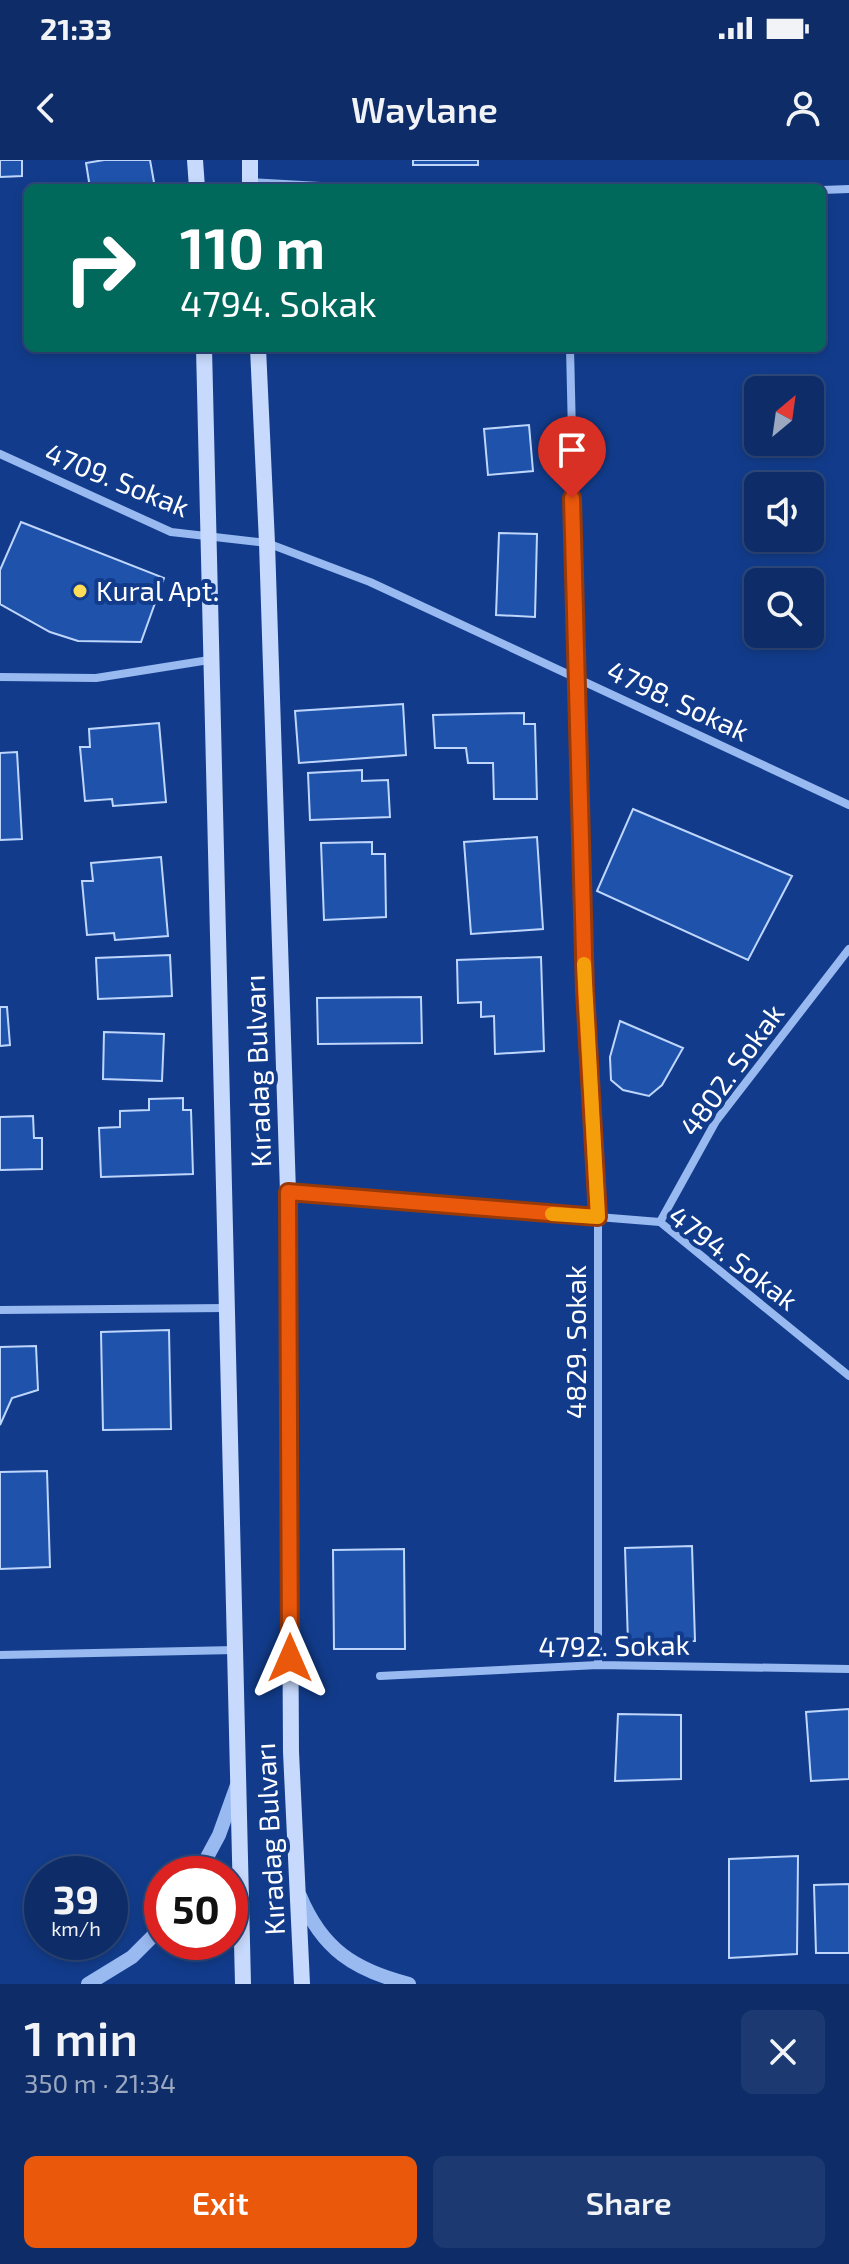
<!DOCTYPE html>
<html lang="en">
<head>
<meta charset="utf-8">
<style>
  :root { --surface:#0e2d68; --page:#1c3971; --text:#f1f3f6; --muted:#9ba8c0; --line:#2e497c; --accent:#ea580c }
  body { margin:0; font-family:"Exo 2",sans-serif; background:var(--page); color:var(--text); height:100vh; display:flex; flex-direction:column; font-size:30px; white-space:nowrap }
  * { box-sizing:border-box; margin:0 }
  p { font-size:26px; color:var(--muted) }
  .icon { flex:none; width:44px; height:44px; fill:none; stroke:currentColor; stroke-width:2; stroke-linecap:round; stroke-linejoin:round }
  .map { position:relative; height:1824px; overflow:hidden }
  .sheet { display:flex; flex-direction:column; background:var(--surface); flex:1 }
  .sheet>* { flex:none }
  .top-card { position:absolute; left:24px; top:24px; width:802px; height:168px; border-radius:12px; box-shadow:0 4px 12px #0003,0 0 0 2px var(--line); background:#00695c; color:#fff; overflow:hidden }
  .needle { width:52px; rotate:29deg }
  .buttons { position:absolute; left:744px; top:216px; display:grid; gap:16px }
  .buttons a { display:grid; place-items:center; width:80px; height:80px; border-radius:12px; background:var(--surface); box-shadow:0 4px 12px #0003,0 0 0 2px var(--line); font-size:40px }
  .speed { position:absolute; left:24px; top:1696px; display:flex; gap:16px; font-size:40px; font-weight:700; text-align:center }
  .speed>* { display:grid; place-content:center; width:104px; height:104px; border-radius:50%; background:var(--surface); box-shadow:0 4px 12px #0003,0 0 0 2px var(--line); line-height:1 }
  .speed small { font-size:20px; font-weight:400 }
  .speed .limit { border:12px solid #d22; background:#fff; color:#111 }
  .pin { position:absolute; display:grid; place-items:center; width:68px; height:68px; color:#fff; margin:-82px -34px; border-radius:50% 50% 50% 0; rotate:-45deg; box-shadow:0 0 8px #0007 }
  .pin .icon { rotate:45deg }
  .me { position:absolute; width:88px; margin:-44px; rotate:0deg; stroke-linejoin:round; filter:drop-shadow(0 0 6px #0008) }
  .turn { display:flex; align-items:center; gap:28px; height:168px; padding:0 24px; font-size:36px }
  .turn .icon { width:104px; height:104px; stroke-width:2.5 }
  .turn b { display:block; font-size:56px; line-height:68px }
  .round { display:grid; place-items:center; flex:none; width:84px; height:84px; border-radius:12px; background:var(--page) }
  .overview { display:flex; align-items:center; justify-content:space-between; height:136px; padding:0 24px }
  h1 { font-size:48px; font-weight:600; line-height:60px }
  .cta { display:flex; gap:16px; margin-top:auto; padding:16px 24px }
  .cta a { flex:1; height:92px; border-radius:12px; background:var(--accent); color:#fff; font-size:32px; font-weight:600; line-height:92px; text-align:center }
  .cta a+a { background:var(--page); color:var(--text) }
  .status { display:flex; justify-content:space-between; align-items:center; height:56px; padding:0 40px; background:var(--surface); direction:ltr }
  .status svg { height:22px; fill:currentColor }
  header { display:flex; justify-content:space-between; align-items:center; height:104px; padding:0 24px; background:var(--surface); font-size:36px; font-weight:600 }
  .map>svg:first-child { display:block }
  .building { fill:#1f52ab; stroke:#bfd6fc; stroke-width:2 }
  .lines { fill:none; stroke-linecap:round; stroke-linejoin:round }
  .minor { stroke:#99b9f1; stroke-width:8 }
  .tertiary { stroke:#99b9f1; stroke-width:14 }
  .secondary { stroke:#c7d9fc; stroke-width:16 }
  .route-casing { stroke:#983908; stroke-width:20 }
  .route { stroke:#ea580c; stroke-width:14 }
  .slow { stroke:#f59e0b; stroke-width:14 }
  .poi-dot { fill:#ffdd59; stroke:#123c8b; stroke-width:3 }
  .labels { text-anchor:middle; stroke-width:8; stroke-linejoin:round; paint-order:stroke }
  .street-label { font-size:28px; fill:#fff; stroke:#123c8b }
  .poi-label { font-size:28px; fill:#fff; stroke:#123c8b; text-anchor:start }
</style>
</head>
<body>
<div class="status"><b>21:33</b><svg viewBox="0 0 49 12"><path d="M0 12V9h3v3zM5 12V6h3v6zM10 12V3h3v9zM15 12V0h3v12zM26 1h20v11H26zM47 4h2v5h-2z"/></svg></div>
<header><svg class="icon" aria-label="back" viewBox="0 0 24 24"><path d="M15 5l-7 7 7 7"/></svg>Waylane<svg class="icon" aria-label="person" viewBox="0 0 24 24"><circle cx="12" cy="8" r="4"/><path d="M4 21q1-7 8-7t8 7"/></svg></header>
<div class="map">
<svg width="849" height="1824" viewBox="0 0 849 1824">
  <rect width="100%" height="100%" fill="#123c8b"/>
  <!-- building -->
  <path class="building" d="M0,0H22V16L0,17Z
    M104,0H150L155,28H90L86,3Z
    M413,0H478V5H413Z
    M529,265L533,311L488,315L484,269Z
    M21,362L164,418L141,482L78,481L50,472L0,444V410Z
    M499,373L537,374L535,457L496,455Z
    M403,544L406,595L299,603L295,551Z
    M524,553V564H535L537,639H494L493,603H468L466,588H435L433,555Z
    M159,563L166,642L113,646L112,639L85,641L80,587H90L89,569Z
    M17,592L22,679L0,680V593Z
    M362,610V621L388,620L390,657L310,660L308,613Z
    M633,649L792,716L748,800L597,731Z
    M537,677L543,769L471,774L464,682Z
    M372,682V694H385L386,757L324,760L321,683Z
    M161,697L168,776L115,780L114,773L87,775L82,721H93L91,703Z
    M170,795L172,836L98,839L96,798Z
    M541,797L544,891L495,894L494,856L481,857V842L458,843L457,800Z
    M421,837L422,883L318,884L317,838Z
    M0,847H7L10,885L0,886Z
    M620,861L683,888L662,925L649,936L623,930L611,920L610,897Z
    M104,872L164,874L162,921L103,919Z
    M183,938V950H191L193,1014L101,1017L99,968L120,967V951L149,950V939Z
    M33,956L34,978H42V1009L0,1010V957Z
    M169,1170L171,1269L103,1270L101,1172Z
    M36,1186L38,1230L12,1238L0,1265V1187Z
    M47,1311L50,1407L0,1409V1312Z
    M692,1386L695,1481L628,1483L625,1388Z
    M404,1389L405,1489H334L333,1390Z
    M849,1549V1619L811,1621L806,1552Z
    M618,1554L681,1555V1619L615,1621Z
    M798,1696L797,1794L729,1798V1699Z
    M849,1724V1793H816L814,1725Z"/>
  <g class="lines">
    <!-- minor -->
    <path class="minor" d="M250,22L355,28
      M822,30L849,29
      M570,188L585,832L598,1057V1505
      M0,294L171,372L267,383L370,422L849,645
      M0,517L96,518L209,500
      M289,1032L660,1062L849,1216
      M660,1062L716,961L849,789
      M0,1150L226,1148
      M0,1495L235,1490
      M380,1516L598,1505L849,1509"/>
    <!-- tertiary -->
    <path class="tertiary" d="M198,1714L219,1675L237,1625
      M300,1736C322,1789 354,1810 409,1824
      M88,1824L132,1797L162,1767"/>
    <!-- secondary -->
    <path class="secondary" d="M195,0L197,28
      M250,28V0
      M204,188L243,1824
      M258,188L267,383L288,1032L291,1592L302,1824"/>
  </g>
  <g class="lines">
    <!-- route casing -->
    <g class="route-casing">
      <path id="route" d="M290,1498L288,1032L598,1057L585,832L572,338"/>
    </g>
    <!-- route -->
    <use href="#route" class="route"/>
    <!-- slow -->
    <path class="slow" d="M552,1054L598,1057L584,804"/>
  </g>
  <!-- markers -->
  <circle class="poi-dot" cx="80" cy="431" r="8"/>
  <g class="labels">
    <!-- street labels -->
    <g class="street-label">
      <text transform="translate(117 320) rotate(22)" y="10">4709. Sokak</text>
      <text transform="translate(678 541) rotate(25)" y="10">4798. Sokak</text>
      <text transform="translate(732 910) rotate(-54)" y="10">4802. Sokak</text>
      <text transform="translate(258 911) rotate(-92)" y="10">Kıradag Bulvarı</text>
      <text transform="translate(733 1098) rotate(37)" y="10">4794. Sokak</text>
      <text transform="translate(576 1182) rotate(-90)" y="10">4829. Sokak</text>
      <text transform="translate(614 1486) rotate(-1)" y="10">4792. Sokak</text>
      <text transform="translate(270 1679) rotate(-93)" y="10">Kıradag Bulvarı</text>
    </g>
    <!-- poi labels -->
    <g class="poi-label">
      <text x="96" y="441">Kural Apt.</text>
    </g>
  </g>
</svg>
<div class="buttons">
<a><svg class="needle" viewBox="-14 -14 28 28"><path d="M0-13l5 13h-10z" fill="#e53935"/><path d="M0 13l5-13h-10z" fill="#9ba8c0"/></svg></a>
<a><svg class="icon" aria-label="sound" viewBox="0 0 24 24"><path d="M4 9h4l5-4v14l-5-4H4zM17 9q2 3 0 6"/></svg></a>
<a><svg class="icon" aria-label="search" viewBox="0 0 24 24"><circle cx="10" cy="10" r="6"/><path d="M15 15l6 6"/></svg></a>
</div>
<div class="speed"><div>39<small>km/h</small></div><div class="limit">50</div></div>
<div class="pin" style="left:572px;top:338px;background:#d93025"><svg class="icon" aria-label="arrive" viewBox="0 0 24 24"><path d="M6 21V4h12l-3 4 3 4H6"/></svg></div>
<svg class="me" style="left:290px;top:1498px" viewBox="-20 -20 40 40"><path d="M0-17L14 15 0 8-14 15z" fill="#ea580c" stroke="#fff" stroke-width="4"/></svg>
<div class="top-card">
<div class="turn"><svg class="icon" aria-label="right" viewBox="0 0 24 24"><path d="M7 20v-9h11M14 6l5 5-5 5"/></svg><div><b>110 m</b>4794. Sokak</div></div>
</div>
</div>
<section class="sheet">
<div class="overview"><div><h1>1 min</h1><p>350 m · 21:34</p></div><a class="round"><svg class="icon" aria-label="close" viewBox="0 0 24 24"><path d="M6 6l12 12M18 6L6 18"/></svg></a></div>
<div class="cta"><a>Exit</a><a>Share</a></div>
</section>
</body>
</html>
